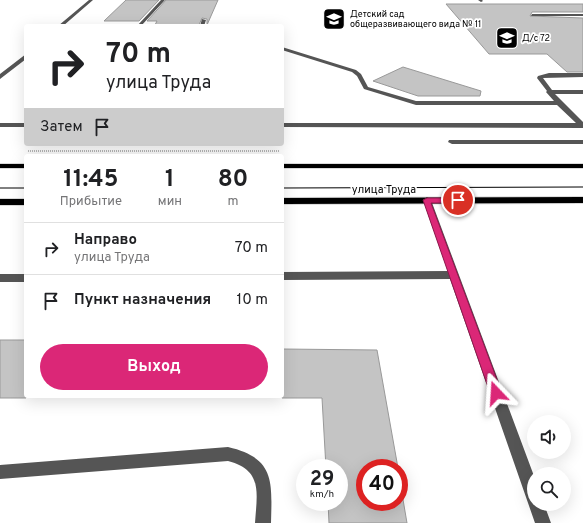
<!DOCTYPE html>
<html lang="ru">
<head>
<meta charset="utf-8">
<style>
  :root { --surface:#fff; --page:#f2f2f2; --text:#202124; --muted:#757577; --line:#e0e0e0; --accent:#db2777 }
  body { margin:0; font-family:Overpass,sans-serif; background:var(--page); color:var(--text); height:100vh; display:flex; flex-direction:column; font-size:15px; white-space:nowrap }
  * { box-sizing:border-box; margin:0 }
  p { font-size:13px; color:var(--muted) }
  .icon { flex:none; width:22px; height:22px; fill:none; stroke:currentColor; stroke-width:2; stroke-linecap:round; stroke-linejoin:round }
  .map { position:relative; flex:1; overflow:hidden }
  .details { position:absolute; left:24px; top:154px; width:260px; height:244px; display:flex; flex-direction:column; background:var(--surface); border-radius:4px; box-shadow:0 4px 16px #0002 }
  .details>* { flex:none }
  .hud { position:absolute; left:24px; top:24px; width:260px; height:122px; border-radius:4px; box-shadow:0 4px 16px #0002; background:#fff; color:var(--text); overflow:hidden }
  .tools { position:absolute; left:527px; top:415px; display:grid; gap:8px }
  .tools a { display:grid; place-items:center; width:44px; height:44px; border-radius:50%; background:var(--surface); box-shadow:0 4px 16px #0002; font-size:20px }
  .speed { position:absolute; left:296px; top:459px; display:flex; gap:8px; font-size:20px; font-weight:700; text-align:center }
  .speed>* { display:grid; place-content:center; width:52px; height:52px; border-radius:50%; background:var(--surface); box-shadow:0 4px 16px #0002; line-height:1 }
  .speed small { font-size:10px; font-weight:400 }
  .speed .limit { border:6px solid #d22; background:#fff; color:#111 }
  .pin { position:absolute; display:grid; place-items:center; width:34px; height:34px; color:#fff; margin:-17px; border:2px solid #fff; border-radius:50%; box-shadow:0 1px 4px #0007 }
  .me { position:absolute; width:44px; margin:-22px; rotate:340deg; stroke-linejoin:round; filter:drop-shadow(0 0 3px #0008) }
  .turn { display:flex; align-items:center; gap:14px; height:84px; padding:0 16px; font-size:18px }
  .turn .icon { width:52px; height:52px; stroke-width:2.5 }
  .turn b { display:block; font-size:28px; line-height:34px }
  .then { display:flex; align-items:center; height:38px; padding:0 16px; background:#0003; gap:8px; font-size:15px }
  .eta { display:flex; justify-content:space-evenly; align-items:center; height:68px; text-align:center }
  .eta b { font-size:24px; font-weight:700; line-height:28px }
  .button { display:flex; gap:8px; margin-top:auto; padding:8px 16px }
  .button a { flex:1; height:46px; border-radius:24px; background:var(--accent); color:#fff; font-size:16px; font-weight:700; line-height:46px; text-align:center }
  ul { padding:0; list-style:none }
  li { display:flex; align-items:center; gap:12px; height:52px; padding:0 16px; border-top:1px solid var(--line) }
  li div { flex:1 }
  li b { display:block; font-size:15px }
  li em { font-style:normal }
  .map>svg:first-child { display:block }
  .building { fill:#c4c4c4; stroke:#999 }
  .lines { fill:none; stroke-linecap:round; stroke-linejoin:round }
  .major-casing { stroke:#dbdbdb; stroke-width:2 }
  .path { stroke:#777; stroke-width:2; stroke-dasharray:0.5 1.5; stroke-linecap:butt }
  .minor { fill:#555; fill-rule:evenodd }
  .major { fill:#000; fill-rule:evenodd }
  .tram { stroke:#000; stroke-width:1 }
  .route { fill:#db2777; stroke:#8e194d }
  .labels { text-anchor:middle; stroke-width:3.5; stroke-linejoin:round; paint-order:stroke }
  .far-poi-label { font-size:9px; fill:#000; stroke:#fff; text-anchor:start }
  .street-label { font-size:11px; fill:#000; stroke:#fff }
</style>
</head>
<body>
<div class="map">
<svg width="583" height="523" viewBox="0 0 583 523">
  <rect width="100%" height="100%" fill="#fff"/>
  <!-- building -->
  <path class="building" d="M126,0H159L139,21H104Z
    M166,0H218L207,25V19L202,18L199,25H155L157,21H147Z
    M446,4H583V12H532L530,16L583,18V72H567L547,54H489Z
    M403,67L481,91L480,96H418L373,81Z
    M0,340H26V398H0Z
    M282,349L377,350L398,468H365V502H399V476L407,523H329L328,502H339V468H326L322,398H282Z"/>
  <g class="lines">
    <!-- major casing -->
    <g class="major-casing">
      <path id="major" d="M0,164H26V168H0Z
        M282,164H583V168H282Z
        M583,197V203L282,204V198Z
        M0,199H26V205H0Z"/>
    </g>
    <!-- path -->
    <path class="path" d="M28,151H279"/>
    <!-- minor -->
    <path class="minor" d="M89,0H93L63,26H58Z
      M161,0H165L141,26H137Z
      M478,0H482L483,1L481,2Z
      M532,14H583V16H531Z
      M202,19L206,20L204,26H200Z
      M282,47L356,70L361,74L368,87L416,101H554L546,92L547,91L537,78L538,76L549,73H583V77L543,78L552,90H583V94H555L583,122V128L282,127V123H576L557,105H416L364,89L357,76L352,72L282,50Z
      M26,54V59L0,79V74Z
      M0,123H26V127H0Z
      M449,140H583V144H452L448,142Z
      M427,197L431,200L534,476V504H544L551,523H535L450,279L282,280V272L448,271L423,200Z
      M0,274H26V282H0Z
      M228,447C275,458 272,481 271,523H255C257,493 263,470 228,461L0,479V465Z"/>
    <!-- major -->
    <use href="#major" class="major"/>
    <!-- tram -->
    <path class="tram" d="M0,188H26
      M282,188L583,187"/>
  </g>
  <!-- route -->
  <path class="route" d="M427,198H458L462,200L458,203H431L502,393L500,397L496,399L492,397L490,393L423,200Z"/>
  <!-- icons -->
  <defs>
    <g id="school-square" transform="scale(1.15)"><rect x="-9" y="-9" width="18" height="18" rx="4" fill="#000" stroke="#fff"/><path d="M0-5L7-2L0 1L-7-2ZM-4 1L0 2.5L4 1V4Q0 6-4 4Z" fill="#fff"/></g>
  </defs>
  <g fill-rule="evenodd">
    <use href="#school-square" x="334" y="19"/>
    <use href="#school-square" x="507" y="38"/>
  </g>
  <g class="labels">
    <!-- far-poi labels -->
    <g class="far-poi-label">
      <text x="350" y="17">Детский сад<tspan x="350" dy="10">общеразвивающего вида № 11</tspan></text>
      <text x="522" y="41">Д/с 72</text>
    </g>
    <!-- street labels -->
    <g class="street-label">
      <text x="384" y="193">улица Труда</text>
    </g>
  </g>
</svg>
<div class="tools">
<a><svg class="icon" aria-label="sound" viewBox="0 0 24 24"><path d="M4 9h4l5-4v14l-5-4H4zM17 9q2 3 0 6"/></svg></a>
<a><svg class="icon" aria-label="search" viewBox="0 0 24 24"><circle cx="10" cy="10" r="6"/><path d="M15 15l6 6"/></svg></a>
</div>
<div class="speed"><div>29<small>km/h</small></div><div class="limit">40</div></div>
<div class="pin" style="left:458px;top:200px;background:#d93025"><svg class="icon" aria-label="arrive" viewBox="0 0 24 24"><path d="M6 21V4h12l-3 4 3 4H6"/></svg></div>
<svg class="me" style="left:496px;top:393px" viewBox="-20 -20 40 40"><path d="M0-17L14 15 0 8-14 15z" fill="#db2777" stroke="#fff" stroke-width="4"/></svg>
<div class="hud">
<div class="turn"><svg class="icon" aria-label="right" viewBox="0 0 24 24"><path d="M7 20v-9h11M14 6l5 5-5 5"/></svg><div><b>70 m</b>улица Труда</div></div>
<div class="then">Затем<svg class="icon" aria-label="arrive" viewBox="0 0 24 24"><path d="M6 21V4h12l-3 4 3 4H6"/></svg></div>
</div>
<section class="details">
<div class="eta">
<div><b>11:45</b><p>Прибытие</p></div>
<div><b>1</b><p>мин</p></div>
<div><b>80</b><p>m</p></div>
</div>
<ul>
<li><svg class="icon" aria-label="right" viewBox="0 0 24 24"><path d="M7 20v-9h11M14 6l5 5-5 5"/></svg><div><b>Направо</b><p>улица Труда</p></div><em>70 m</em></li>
<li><svg class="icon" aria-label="arrive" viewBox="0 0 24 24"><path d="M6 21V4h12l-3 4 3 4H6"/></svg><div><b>Пункт назначения</b></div><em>10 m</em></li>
</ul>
<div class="button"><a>Выход</a></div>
</section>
</div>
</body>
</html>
